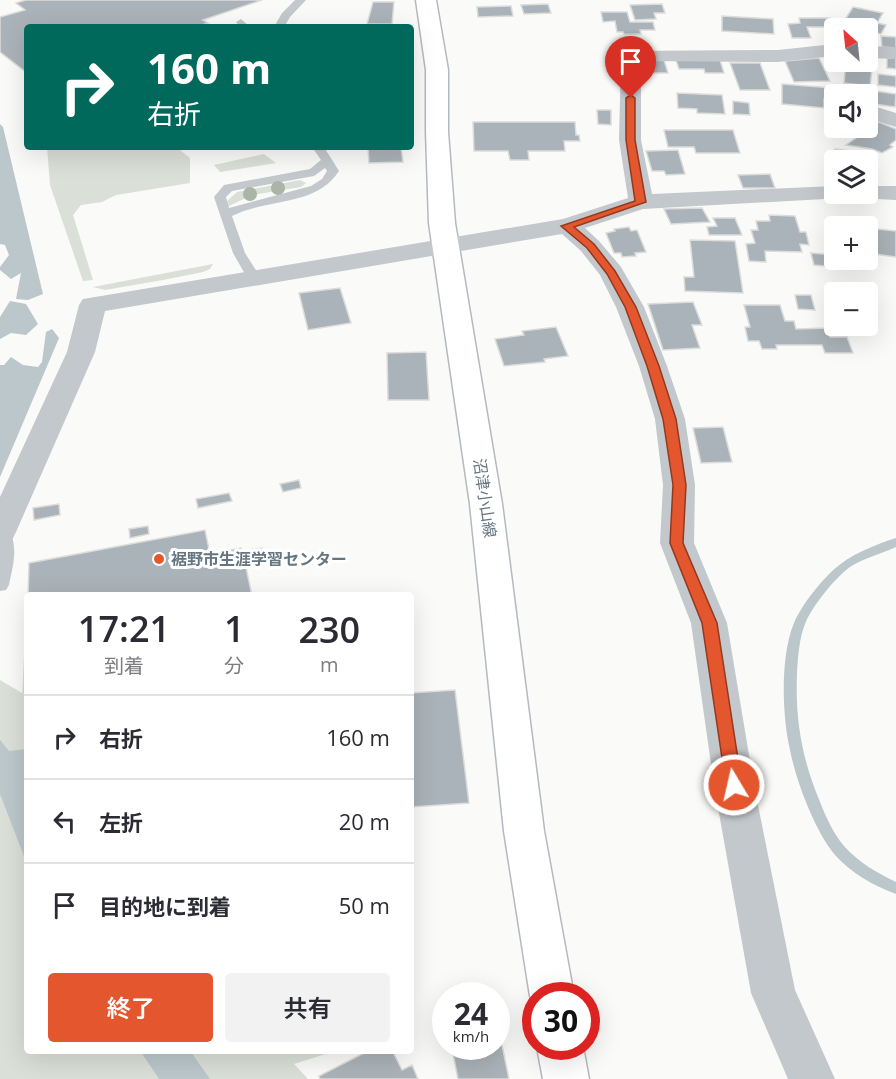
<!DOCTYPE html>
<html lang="ja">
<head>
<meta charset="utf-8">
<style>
  :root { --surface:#fff; --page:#f2f2f3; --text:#2b2b33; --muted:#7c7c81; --line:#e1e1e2; --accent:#e4572e }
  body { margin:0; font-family:"Open Sans","Noto Sans JP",sans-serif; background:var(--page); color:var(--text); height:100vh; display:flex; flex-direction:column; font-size:22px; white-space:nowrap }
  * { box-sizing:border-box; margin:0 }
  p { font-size:20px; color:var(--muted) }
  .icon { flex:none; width:33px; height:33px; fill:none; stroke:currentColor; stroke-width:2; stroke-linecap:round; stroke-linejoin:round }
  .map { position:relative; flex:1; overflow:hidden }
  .details { position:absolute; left:24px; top:592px; width:390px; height:462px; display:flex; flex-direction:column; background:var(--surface); border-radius:6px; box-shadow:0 6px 24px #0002 }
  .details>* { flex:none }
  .banner { position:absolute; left:24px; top:24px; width:390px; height:126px; border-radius:6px; box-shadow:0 6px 24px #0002; background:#00695c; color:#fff; overflow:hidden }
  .needle { width:39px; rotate:333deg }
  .buttons { position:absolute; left:824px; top:18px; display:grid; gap:12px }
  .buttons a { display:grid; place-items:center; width:54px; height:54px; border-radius:6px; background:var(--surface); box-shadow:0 6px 24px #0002; font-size:30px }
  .speed { position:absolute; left:432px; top:982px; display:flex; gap:12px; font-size:30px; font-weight:700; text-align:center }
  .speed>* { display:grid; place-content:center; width:78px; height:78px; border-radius:50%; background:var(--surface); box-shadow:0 6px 24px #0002; line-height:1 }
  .speed small { font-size:15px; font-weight:400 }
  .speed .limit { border:9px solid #d22; background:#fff; color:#111 }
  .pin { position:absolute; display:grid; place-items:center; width:51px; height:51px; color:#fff; margin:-62px -26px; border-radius:50% 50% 50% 0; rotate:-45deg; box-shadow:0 0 6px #0007 }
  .pin .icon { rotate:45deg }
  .me { position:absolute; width:66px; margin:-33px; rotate:351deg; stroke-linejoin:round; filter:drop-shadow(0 0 4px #0008) }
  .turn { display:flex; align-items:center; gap:21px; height:126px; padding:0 24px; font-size:27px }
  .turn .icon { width:78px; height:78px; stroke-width:2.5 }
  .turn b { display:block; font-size:42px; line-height:51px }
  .eta { display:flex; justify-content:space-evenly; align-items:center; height:102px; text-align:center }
  .eta b { font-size:36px; font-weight:600; line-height:42px }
  .button { display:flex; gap:12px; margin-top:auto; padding:12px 24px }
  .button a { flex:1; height:69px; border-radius:6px; background:var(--accent); color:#fff; font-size:24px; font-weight:600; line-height:69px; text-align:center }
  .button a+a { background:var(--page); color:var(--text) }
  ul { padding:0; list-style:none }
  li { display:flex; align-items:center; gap:18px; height:84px; padding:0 24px; border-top:2px solid var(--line) }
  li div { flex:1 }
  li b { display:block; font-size:22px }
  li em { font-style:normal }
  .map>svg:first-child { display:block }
  .green { fill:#dadfd7 }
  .water { fill:#bbc7cb }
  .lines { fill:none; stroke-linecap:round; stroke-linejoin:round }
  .stream { fill:#bbc7cb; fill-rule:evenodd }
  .building { fill:#aab3b9; stroke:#dcdcda; stroke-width:1.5 }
  .secondary-casing { stroke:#b3babf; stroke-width:3 }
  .lane { fill:#c3c8cc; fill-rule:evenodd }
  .street { fill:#c3c8cc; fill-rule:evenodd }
  .secondary { fill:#fff; fill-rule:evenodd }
  .tree { fill:#aab4a7 }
  .route { fill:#e4572e; stroke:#94391e; stroke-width:1.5 }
  .poi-dot { fill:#e4572e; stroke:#fff; stroke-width:2 }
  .labels { text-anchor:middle; stroke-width:6; stroke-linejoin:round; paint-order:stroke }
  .street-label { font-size:16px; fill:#657683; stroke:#fff }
  .poi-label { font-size:16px; font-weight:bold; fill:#657683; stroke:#fff; text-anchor:start }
</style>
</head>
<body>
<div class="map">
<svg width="896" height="1079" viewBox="0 0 896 1079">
  <rect width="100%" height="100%" fill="#fafaf8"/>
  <!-- green -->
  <path class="green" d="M47,147H176L190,158V183L116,195L102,202L81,205L73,215L93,280L83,281L50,185Z
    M264,154L276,163L220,172L214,165Z
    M300,180L306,183L301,187L252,195L227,207L226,202L237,192Z
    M213,264L210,269L203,272L163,280L105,290L93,287Z
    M0,680L27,696V1052H332L294,1064L308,1079H0Z"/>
  <!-- water -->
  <path class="water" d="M0,124L3,127L43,294L28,300L16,299L21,273L11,279L0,270V267L9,255L5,245L0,244Z
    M10,301L26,304L38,324L26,335L11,333L0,339V317Z
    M52,329L59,338L0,477V365H4L11,357L23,365L38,367L42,362L46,332Z
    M0,740L9,751L27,749V864L0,794Z
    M141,1052H191L210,1079H159Z"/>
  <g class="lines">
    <!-- stream -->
    <path class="stream" d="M896,538V547C881,554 864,558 850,567C835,578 812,606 805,624C799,639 798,657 797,673C795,720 802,759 820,802C826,817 833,833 844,846C858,862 877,873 896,882V894C874,886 851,873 835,855C815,831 796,781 790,750C782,716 780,656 794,623C802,604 825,575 842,563C855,553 880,543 896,538Z"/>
  </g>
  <!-- building -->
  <path class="building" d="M26,0H262L203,20L208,23L195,27H27V73L0,52V17L25,10L16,3Z
    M373,2H394L392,24H367Z
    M548,4L551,13L524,14L521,5Z
    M662,4L665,13H654L656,19L635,20L630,5Z
    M511,6L513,16L478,17L477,7Z
    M853,7L883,13L877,23L886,25L881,34L867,31V28L841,26Z
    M601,12H627L630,22H653L655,30H640L641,34H624L623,32H617L615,21L603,22Z
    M722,16L773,19L774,34L722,31Z
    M799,18H830L834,27H807L811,38H792L788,24L800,23Z
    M881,36L896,37V48L882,47Z
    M819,58L830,81L794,82L785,61Z
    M887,58H896V69L887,68Z
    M867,59L873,60L870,86L844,83L846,62H867Z
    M664,60L668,73H652L648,61Z
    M676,60H720L724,73H705L704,69H679Z
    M730,63H760L770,90H740Z
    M878,74L896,76V87L878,85Z
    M782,84L833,88L834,100L824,99V108L782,104Z
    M841,88L861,89L863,94H843Z
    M875,91L896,94L895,107L874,104Z
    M677,93L722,95L725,114L697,113V109L678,108Z
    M733,101L749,103L750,115L733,114Z
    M597,110H611V125L598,124Z
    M473,122H575L576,135H579L580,141H564L565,151H528L529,160H510L508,151H474Z
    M879,122L896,129V140L890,145L893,147L882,153L872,149L846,145Z
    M834,127V128H858L847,137L829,131Z
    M664,130H733L740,153H696L694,147H668Z
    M368,147H401L403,162L369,163Z
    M835,149L872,154L871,167H876V179L867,178V160H834L832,174Z
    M678,150L685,174L666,175L664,171H652L646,151Z
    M770,174L775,188H743L738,175Z
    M702,208L710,222L671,224L664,209Z
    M769,215L795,216L800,232H806L809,245L800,244L802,252L765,251L766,262L749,261L746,244L755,243L751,230H758L756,221H770Z
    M713,218H735L742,235H709L707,227L717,226Z
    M629,227L631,231L637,230L646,252L635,253L636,256L622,257L621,253H614L606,233L615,231L614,229Z
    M867,228L896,231V257L867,253Z
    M690,240L735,241L743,293L685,291L684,277H694Z
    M811,253L834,255V260H843L844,268L814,265Z
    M340,288L351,323L308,330L299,293Z
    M795,295H811L815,310L798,309Z
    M693,302L702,325H692L700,348L663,350L648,304Z
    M744,305H780L785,321H794L796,329L827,328L830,337H847L853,353H825L822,345H776L777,349H762L759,341H748L745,327H750Z
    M556,327L568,356L544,359L545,362L504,366L495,339L524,335L522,331Z
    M426,352L429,400H388L387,353Z
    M723,427L732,462L701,463L693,428Z
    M299,480L301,488L283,492L280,484Z
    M229,493L232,501L198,508L196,499Z
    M59,504L60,515L34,520L33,508Z
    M148,526L149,534L130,538L129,529Z
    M205,530L210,554L241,548L242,551L262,548L266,564L246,567L252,596H28L29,563Z
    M27,606V692L23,693Z
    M455,690L469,803L411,807V693Z
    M502,1045L509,1079H458L453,1054Z
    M366,1052H393L402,1070L412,1065L418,1079H320L319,1076Z"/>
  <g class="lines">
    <!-- secondary casing -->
    <g class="secondary-casing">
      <path id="secondary" d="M416,0H436L448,70V132L455,223L502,504L544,831L574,996H536V1010L530,996L504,831L470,504L429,223L426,132V70Z
        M537,1047H583L589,1079H543Z"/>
    </g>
    <!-- lane -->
    <path class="lane" d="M295,0H306L290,17L284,27H274L282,13Z
      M241,19L250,27H240L236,22Z
      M312,147H324L339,171C316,207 267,198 232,216L245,253L261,278L259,281H249L233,253L214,197L224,185L310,169L321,160ZM325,168L327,171L322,179L311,186L229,208L226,197L232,191L314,176Z
      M2,526L8,528C19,547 13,565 9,585L6,590L0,591V527Z"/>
    <!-- street -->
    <path class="street" d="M834,44V56L778,62L641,61V140L652,194L834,186V194H846L843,198L643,209L585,228L599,241L621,267L644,307L667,366L685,419L695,485L694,543L727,623L754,785L795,990L835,1079H788L751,993L714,785L691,623L660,543L663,485L655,419L639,366L616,307L600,275L581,251L562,234L105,311L95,352L16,532L12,540L0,544V497L67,352L79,305L83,299L563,219L628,198L619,140L621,55L624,51L778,50Z
      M867,46L896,47V59L867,58Z
      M867,104L896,113V127L867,118Z
      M867,186H896V200L858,198L855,194H867Z"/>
    <!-- secondary -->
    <use href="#secondary" class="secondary"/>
  </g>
  <!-- trees -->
  <g class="tree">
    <circle cx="278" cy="188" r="7"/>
    <circle cx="250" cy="194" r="7"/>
  </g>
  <!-- route -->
  <path class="route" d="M631,95L635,98V140L646,202L574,227L594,244L615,271L636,307L659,366L676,419L686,485L683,543L717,623L742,785L740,790L734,792L728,790L726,785L702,623L670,543L673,485L663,419L647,366L625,307L607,274L587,248L561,226L635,201L626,140V98Z"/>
  <!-- markers -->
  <circle class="poi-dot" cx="159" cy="559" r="6"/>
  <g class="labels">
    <!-- street labels -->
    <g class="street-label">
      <text transform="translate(485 498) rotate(82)" y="6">沼津小山線</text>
    </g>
    <!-- poi labels -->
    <g class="poi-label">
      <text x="171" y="565">裾野市生涯学習センター</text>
    </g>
  </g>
</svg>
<div class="buttons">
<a><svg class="needle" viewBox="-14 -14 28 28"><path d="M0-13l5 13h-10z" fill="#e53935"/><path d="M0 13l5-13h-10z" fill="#7c7c81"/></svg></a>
<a><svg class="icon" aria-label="sound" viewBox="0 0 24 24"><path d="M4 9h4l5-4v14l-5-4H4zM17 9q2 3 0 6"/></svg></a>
<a><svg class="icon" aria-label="layers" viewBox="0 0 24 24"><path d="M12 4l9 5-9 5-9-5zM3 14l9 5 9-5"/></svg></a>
<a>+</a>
<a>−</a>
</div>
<div class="speed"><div>24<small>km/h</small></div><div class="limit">30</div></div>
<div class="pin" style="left:631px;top:98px;background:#d93025"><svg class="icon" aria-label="arrive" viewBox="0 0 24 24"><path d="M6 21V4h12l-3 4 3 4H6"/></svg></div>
<svg class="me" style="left:734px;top:785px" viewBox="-20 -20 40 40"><circle r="17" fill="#e4572e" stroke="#fff" stroke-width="3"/><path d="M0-11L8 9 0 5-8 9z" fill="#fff"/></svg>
<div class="banner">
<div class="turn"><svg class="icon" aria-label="right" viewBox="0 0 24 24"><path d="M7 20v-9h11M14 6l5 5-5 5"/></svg><div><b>160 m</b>右折</div></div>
</div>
<section class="details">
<div class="eta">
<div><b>17:21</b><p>到着</p></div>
<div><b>1</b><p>分</p></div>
<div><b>230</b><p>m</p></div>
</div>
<ul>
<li><svg class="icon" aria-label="right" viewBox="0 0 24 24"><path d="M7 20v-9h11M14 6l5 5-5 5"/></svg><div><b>右折</b></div><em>160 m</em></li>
<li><svg class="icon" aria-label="left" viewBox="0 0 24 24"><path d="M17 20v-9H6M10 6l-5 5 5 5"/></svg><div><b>左折</b></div><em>20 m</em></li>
<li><svg class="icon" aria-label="arrive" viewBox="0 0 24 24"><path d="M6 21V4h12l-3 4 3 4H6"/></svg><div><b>目的地に到着</b></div><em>50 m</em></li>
</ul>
<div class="button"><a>終了</a><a>共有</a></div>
</section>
</div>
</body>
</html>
